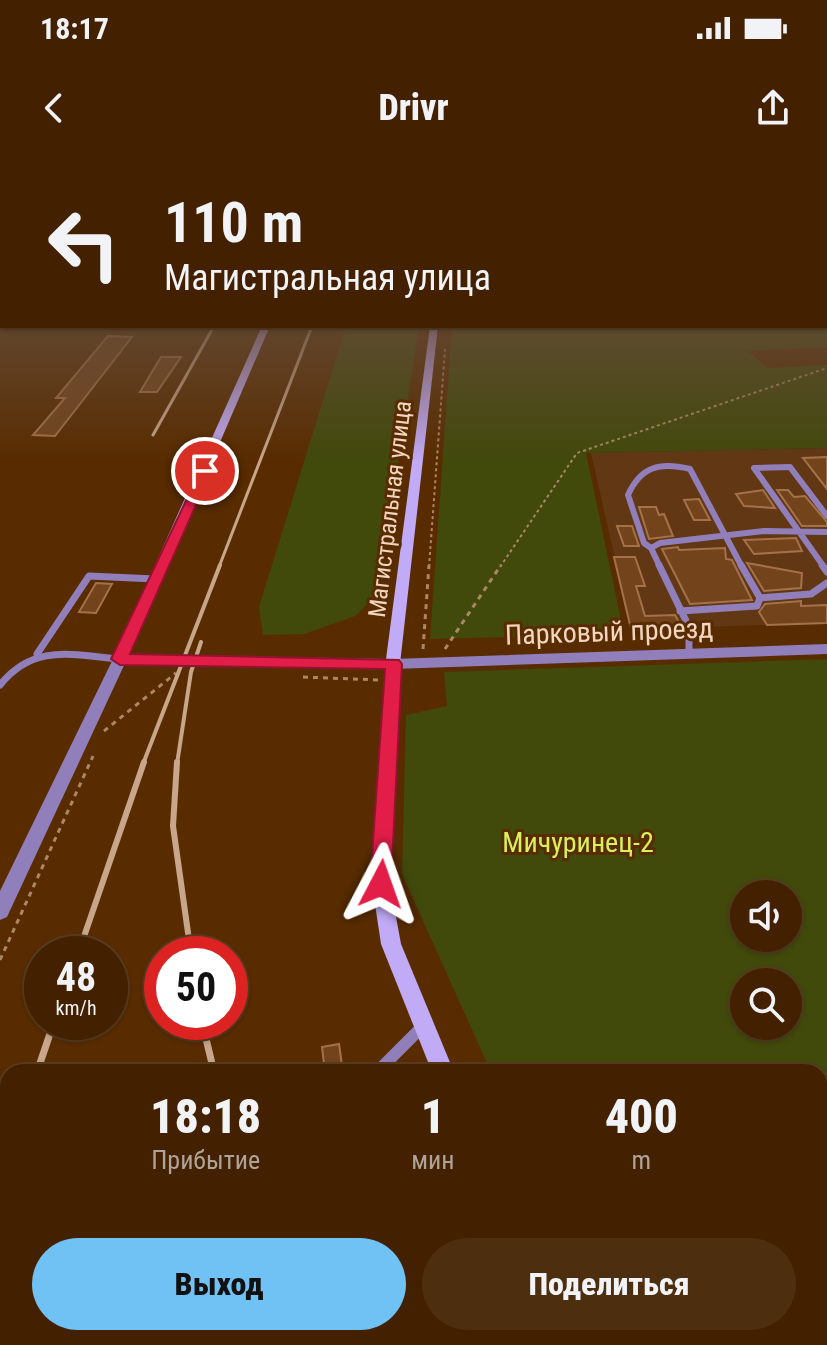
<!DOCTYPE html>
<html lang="ru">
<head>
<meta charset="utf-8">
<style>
  :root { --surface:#432100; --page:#4d2e0f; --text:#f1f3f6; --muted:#afa399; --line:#5b3e22; --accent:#70c2f4 }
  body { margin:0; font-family:"Roboto Condensed",sans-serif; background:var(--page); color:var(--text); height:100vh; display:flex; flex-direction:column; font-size:30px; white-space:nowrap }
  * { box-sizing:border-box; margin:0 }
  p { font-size:26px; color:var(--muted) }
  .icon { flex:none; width:44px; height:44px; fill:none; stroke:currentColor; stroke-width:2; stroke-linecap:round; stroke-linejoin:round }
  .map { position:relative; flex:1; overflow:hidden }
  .sheet { position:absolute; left:0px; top:904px; width:828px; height:282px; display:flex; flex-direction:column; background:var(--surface); border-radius:24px 24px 0 0; box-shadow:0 2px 6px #0004,0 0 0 2px var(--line) }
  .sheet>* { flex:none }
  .guide { position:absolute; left:0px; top:0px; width:828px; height:168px; box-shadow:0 2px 6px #0004,0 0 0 2px var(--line); background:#432100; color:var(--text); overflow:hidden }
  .buttons { position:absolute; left:730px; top:720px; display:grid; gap:16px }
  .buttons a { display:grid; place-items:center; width:72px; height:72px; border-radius:50%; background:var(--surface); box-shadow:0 2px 6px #0004,0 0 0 2px var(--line); font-size:40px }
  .speed { position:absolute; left:24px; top:776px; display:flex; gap:16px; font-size:40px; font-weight:700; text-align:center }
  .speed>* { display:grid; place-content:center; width:104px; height:104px; border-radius:50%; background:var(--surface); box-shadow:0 2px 6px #0004,0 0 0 2px var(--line); line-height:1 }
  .speed small { font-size:20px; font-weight:400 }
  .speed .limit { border:12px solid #d22; background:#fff; color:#111 }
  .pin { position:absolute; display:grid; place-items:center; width:68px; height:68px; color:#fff; margin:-34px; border:4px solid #fff; border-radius:50%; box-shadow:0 2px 8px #0007 }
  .me { position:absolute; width:88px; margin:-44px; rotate:4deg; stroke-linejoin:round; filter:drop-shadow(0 0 6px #0008) }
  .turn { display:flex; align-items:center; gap:28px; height:168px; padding:0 32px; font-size:36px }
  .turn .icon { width:104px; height:104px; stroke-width:2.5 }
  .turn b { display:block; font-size:56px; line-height:68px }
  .eta { display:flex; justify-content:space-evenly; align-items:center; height:136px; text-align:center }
  .eta b { font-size:48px; font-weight:800; line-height:56px }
  .button { display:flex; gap:16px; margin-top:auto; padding:16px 32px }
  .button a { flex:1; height:92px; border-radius:48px; background:var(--accent); color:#111; font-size:32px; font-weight:800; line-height:92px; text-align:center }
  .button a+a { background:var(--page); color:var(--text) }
  .status { display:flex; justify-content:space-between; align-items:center; height:56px; padding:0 40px; background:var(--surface); direction:ltr }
  .status svg { height:22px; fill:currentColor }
  header { display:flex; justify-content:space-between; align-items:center; height:104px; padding:0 32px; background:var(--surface); font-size:36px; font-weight:800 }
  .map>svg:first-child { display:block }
  .built { fill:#613714 }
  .green { fill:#41490b; fill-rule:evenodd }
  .building { fill:#73441c; stroke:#a5714a; stroke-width:2 }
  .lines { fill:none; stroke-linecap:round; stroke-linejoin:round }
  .path-far1 { stroke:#ab8768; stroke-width:2; stroke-dasharray:3 3; stroke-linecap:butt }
  .path { stroke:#ab8768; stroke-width:3; stroke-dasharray:5 5; stroke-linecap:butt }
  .lane-far2 { stroke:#917fbb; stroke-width:6 }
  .lane-far1 { stroke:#917fbb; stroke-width:7 }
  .lane { stroke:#917fbb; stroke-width:12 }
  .street { fill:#917fbb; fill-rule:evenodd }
  .secondary { fill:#c1aaf6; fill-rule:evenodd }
  .rail-far3 { stroke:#c7a68b; stroke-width:3 }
  .rail-far2 { stroke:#c7a68b; stroke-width:4 }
  .rail-far1 { stroke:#c7a68b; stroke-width:6 }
  .rail { stroke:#c7a68b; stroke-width:7 }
  .route { fill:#e11d48; stroke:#92132f; stroke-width:2 }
  .labels { text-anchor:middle; stroke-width:6; stroke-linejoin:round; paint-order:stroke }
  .far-street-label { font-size:24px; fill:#f2d6c1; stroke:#592c00 }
  .street-label { font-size:28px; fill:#f2d6c1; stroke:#592c00 }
  .park-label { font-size:28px; fill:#d9f15d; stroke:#592c00 }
</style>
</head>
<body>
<div class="status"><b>18:17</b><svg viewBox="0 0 49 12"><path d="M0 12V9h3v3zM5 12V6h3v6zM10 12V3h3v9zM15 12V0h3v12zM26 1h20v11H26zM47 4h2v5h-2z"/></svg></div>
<header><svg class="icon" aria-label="back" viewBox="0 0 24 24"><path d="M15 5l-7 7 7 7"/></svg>Drivr<svg class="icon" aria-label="share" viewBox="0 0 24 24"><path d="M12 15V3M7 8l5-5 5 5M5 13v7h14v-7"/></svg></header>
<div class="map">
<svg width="827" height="1185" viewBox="0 0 827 1185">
  <rect width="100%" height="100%" fill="#592c00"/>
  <!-- built -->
  <path class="built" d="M827,288V463L631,469L591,293Z"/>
  <!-- green -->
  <path class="green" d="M827,136V187L748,191L767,208L827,205V288L586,293L624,474L430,479L452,166H826Z
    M346,166H419L378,434L355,456L304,474L263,475L259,447Z
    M827,499V1185H615L611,1178H820V912H491L402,714L406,555L447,546L444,512ZM744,734H788V778H744ZM744,822H788V866H744Z"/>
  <!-- building -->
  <path class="building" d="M108,176L132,177L55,276L33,275L65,238H56Z
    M161,197H181L157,232H140Z
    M827,297V329L803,298Z
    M763,330L775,348L744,346L736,334Z
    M777,330H788L794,337L805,336L827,362V366H802Z
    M699,339L710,360H694L684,340Z
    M639,347H656L659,355L664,354L673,376L649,379Z
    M617,366H632L639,386H624Z
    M796,378L802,391L754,394L744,380Z
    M678,387L679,390L725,388L726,399L732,400L752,440L690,444L662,389Z
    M614,397H635L645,426H636L645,456L675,455L682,468L631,469Z
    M747,403L802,413L801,428L764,431Z
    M96,423L112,424L96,453L79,452Z
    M801,441V446L827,445V463L767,465L759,452L765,444Z
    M339,884L343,912H325L322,887Z"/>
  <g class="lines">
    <!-- path-far1 -->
    <path class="path-far1" d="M429,407L445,189
      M500,407L577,293L827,208"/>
    <!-- path -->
    <path class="path" d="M423,489L429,405
      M445,489L501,405
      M303,517L379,520
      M104,571L176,513
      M0,800L93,596"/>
    <!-- lane-far2 -->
    <path class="lane-far2" d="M651,388L644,383L628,335C641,306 660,302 690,309L742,407
      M660,407L651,388L660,383L764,371L827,372
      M824,407L754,308L790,307L827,356"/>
    <!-- lane-far1 -->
    <path class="lane-far1" d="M659,405L689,467V494
      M741,405L760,438L811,434L827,423
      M822,405L827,412
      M680,451L757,446L760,438
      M37,494L89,416L155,419
      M0,525C34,483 72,495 120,499"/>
    <!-- lane -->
    <path class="lane" d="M377,912L423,866"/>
    <!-- street -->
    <path class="street" d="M827,484V494L393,509L386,504L393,499Z
      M120,494L127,499L7,757L0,760V731L113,499Z"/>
    <!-- secondary -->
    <path class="secondary" d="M262,166H270L129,494L386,499L430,166H438L400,504L390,724L401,784L454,912H432L381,784L372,724L386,509L120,504L113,499Z
      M550,1178H578L581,1185H552Z"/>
    <!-- rail-far3 -->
    <path class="rail-far3" d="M153,275L214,166
      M219,407L312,166"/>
    <!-- rail-far2 -->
    <path class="rail-far2" d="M143,604L220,405
      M177,604L191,512L201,482"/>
    <!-- rail-far1 -->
    <path class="rail-far1" d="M177,602L173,666L191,794
      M78,794L144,602"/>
    <!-- rail -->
    <path class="rail" d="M202,862L214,912
      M37,912L54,862
      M0,1021L8,998
      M258,1178L259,1185"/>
  </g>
  <!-- sky -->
  <linearGradient id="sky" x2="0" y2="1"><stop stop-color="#311800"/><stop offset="0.45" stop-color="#644b37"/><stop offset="1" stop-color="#644b37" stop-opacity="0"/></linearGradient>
  <rect width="827" height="302" fill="url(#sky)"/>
  <!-- route -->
  <path class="route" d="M201,309L211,311L130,494L399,500L402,504L391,724L388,730L381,733L373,730L370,724L385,509L120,505L111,499Z"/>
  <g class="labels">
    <!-- far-street labels -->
    <g class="far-street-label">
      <text transform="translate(390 349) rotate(-83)" y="8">Магистральная улица</text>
    </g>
    <!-- street labels -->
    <g class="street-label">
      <text transform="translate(609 471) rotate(-2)" y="10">Парковый проезд</text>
    </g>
    <!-- park labels -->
    <g class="park-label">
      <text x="578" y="692">Мичуринец-2</text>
    </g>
  </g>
</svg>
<div class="buttons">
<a><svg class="icon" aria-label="sound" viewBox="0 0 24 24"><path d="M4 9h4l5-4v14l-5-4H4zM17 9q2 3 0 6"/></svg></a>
<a><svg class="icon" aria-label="search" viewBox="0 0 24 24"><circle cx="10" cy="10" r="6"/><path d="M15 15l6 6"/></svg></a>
</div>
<div class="speed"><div>48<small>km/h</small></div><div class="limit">50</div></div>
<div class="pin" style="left:205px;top:311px;background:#d93025"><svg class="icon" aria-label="arrive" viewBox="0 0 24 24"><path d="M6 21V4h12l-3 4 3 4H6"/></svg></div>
<svg class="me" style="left:381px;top:724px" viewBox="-20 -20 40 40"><path d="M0-17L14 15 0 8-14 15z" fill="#e11d48" stroke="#fff" stroke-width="4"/></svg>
<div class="guide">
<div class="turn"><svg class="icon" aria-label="left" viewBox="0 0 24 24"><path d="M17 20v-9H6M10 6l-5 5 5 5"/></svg><div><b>110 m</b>Магистральная улица</div></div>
</div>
<section class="sheet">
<div class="eta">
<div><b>18:18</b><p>Прибытие</p></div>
<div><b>1</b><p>мин</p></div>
<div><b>400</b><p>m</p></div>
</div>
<div class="button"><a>Выход</a><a>Поделиться</a></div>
</section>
</div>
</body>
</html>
